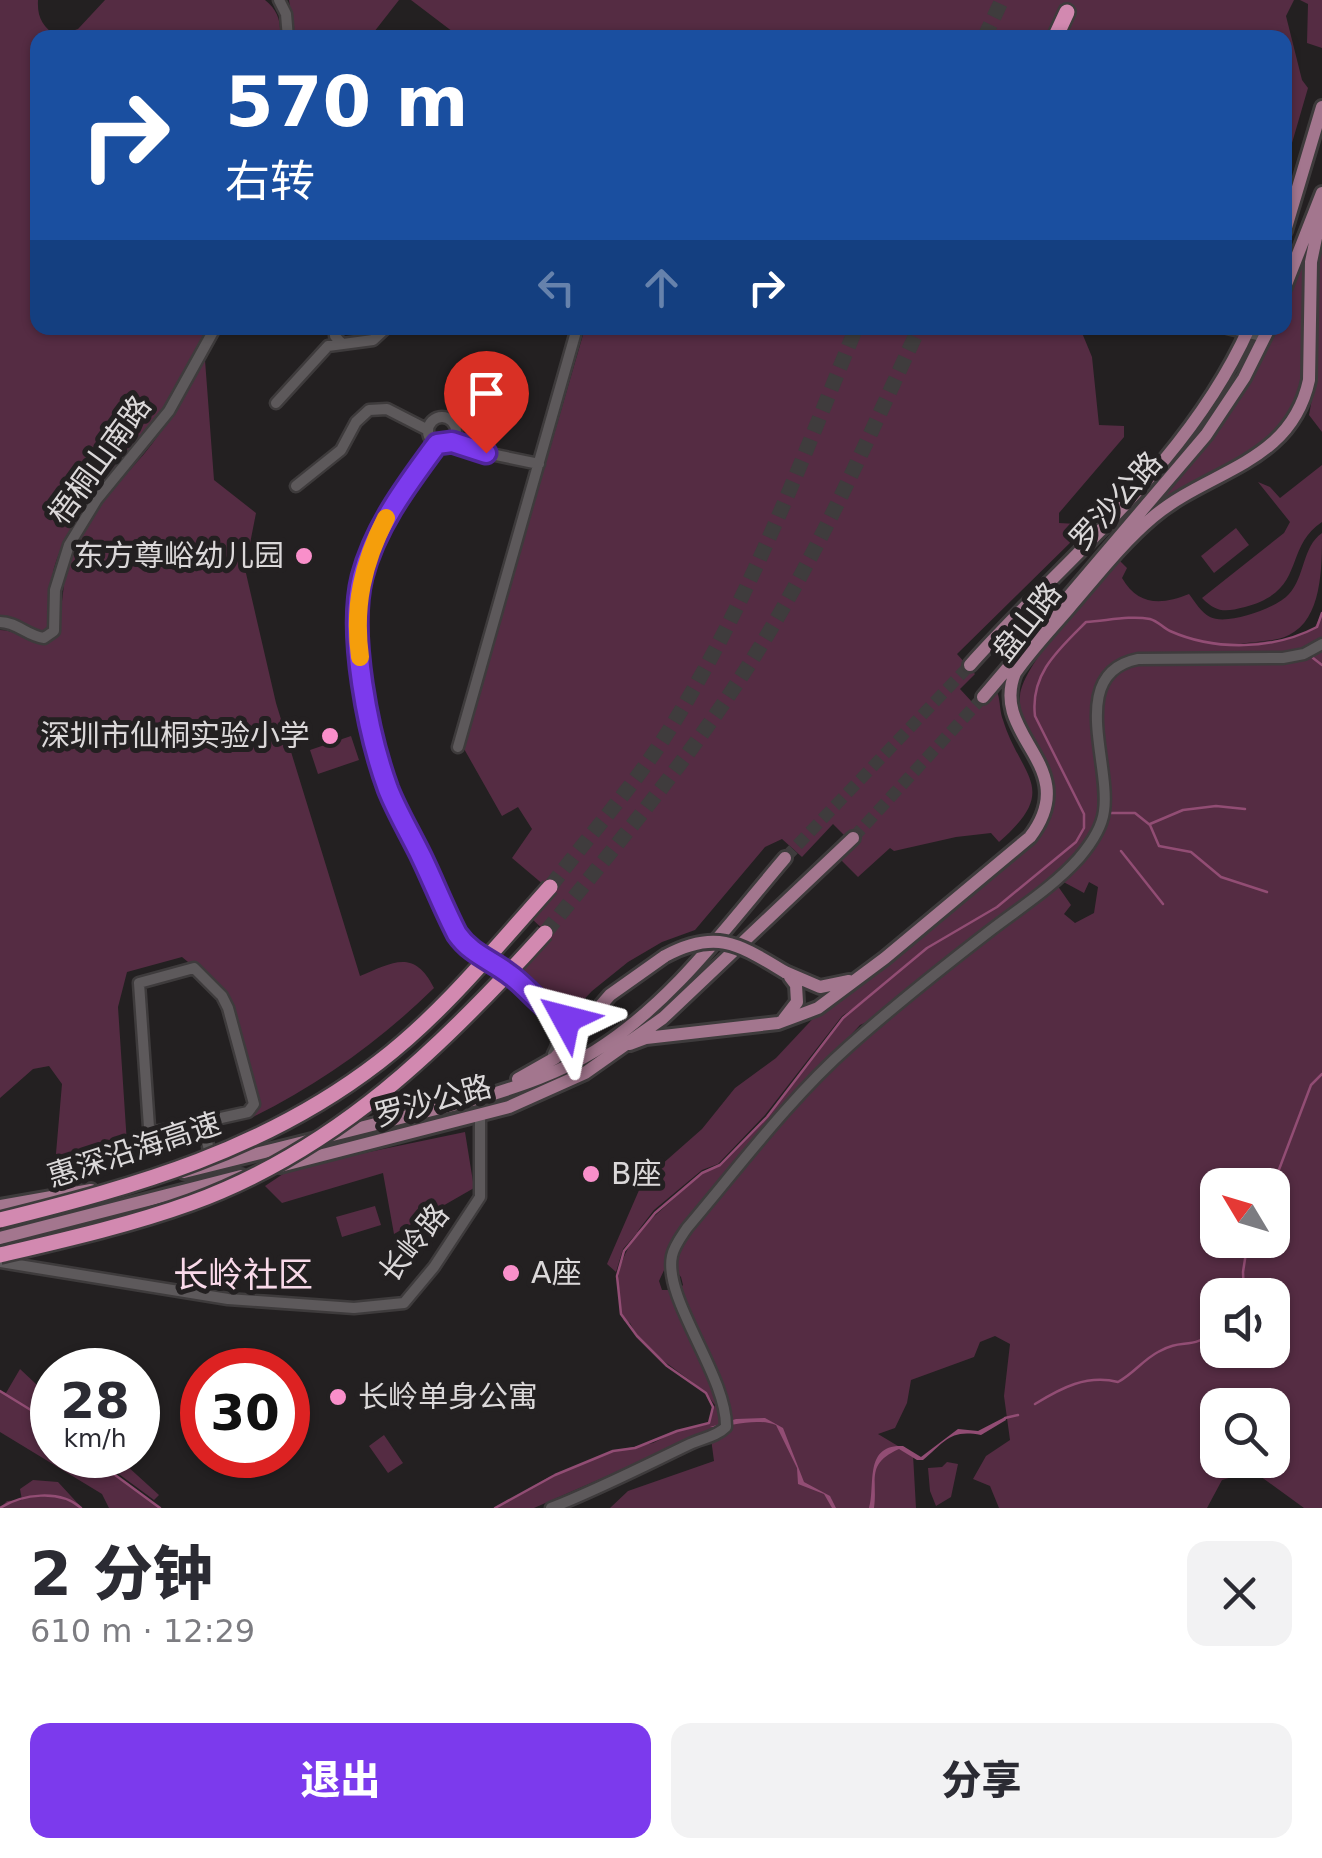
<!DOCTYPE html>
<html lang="zh">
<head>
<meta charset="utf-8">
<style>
  :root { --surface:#fff; --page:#f2f2f3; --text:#2b2b33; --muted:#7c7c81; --accent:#7c3aed }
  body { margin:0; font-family:"DejaVu Sans","Noto Sans SC",sans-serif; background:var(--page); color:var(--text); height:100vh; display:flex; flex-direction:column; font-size:38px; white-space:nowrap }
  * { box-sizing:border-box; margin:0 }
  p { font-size:32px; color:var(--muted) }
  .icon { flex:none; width:55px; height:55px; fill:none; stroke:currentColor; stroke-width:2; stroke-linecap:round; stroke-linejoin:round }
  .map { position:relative; height:1508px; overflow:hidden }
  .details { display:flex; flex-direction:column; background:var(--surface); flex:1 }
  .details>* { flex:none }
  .top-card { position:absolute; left:30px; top:30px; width:1262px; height:305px; border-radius:20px; box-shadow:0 2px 8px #0004; background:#1a4fa0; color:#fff; overflow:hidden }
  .needle { width:65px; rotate:308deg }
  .buttons { position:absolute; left:1200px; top:1168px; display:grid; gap:20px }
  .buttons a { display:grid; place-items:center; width:90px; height:90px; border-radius:20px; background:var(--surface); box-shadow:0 2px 8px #0004; font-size:50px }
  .speed { position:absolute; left:30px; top:1348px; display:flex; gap:20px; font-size:50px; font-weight:700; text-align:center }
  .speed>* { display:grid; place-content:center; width:130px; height:130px; border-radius:50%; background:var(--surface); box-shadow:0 2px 8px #0004; line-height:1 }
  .speed small { font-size:25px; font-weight:400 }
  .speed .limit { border:15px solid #d22; background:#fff; color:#111 }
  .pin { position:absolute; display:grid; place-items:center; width:85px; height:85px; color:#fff; margin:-102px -42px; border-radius:50% 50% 50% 0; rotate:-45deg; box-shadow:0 0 10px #0007 }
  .pin .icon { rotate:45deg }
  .me { position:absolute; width:110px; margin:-55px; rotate:308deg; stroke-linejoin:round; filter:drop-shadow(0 0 8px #0008) }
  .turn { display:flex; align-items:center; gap:35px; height:210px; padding:0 30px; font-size:45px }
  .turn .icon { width:130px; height:130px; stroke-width:2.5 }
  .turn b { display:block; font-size:70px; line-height:85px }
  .lanes { display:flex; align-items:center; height:95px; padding:0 30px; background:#0003; justify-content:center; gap:50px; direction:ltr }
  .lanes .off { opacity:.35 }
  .round { display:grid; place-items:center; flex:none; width:105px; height:105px; border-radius:20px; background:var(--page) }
  .head { display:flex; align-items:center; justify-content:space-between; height:170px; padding:0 30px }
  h1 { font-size:60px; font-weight:800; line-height:75px }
  .cta { display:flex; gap:20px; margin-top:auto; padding:20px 30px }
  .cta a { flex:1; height:115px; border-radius:20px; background:var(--accent); color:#fff; font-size:40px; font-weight:800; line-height:115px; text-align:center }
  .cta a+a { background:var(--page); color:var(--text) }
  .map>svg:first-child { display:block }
  .green { fill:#552c43; fill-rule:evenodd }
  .water { fill:#924d74 }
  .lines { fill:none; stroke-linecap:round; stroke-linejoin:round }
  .stream { stroke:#924d74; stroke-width:2.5 }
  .major-tunnel { stroke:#3f3c3d; stroke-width:12; stroke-dasharray:12 6; stroke-linecap:butt }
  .highway-tunnel { stroke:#3f3c3d; stroke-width:15; stroke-dasharray:15 8; stroke-linecap:butt }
  .minor-casing { stroke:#3e3b3c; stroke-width:15 }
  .major-casing { stroke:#3e3b3c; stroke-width:18 }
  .highway-casing { stroke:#3e3b3c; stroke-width:20 }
  .minor { stroke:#5d595b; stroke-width:10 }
  .major { stroke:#a3768e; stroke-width:12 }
  .highway { stroke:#d289b0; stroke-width:15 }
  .major-bridge-casing { stroke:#3e3b3c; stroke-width:18; stroke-linecap:butt }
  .highway-bridge-casing { stroke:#3e3b3c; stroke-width:20; stroke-linecap:butt }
  .major-bridge { stroke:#a3768e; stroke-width:12 }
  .highway-bridge { stroke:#d289b0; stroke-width:15 }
  .route-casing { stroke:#51269a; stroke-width:25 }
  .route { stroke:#7c3aed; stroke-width:18 }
  .slow { stroke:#f59e0b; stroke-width:18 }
  .poi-dot { fill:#f98fca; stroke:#232021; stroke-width:4 }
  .labels { text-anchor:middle; stroke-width:10; stroke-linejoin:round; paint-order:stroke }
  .street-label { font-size:30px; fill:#dbd8d9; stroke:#232021 }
  .poi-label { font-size:30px; fill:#dbd8d9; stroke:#232021; text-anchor:start }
  .quarter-label { font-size:35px; fill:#f9d9e9; stroke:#232021 }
</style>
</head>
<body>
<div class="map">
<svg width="1322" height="1508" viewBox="0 0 1322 1508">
  <rect width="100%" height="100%" fill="#232021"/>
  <!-- green -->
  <path class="green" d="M0,0H38C37,18 43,27 57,36L78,29L105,0H265C278,10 281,22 280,37L38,38V328H209C191,361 174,398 151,428C117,472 70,513 54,568C49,588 50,609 49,630C33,639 18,619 0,618Z
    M289,0H399L374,32L373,38L294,37Z
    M411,0H1294L1286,16L1302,80L1308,88L1285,167V38H461Z
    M1300,0H1322V48L1307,43L1308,4Z
    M1322,238V432L1309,415C1322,356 1312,297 1322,238Z
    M1308,246C1307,288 1313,353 1302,392C1287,445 1229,460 1187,487C1163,502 1143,522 1122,541L1166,489L1274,328H1285V299Z
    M585,328H1080L1092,357L1099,425L1124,426V437L1059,513V523L1077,524L1078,535L957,654L975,674L960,689L973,703L992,684C1002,695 998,706 1003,720C1021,778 1061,788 999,842L991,833L956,837L894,851L890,848L858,877L835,854L848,839L833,824L802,857L782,839L765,847L695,930L662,942L628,962L592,991L572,1012L560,1015L513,974L550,936L530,917L551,891L512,858L532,829L518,807L502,816L463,747Z
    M205,360L214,480L256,513L245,569L276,703L360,976C392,963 414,948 434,988C380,1041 320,1084 251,1118L223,991L182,957L127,972L118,1007L127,1144L55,1165L62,1084L49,1066L33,1069L0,1098V630C17,630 28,642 45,642C69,622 58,578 73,548C90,512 118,484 144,454C167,427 184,392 201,361Z
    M1322,465V522C1282,549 1308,590 1245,607C1225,612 1217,613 1202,598L1284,533L1290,522L1258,482L1270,487L1280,498Z
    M1236,528L1249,545L1214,573L1201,556Z
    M1322,533C1322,568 1322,619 1289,635C1275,642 1256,641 1241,644L1289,639L1314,629L1322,613V1508H1304L1253,1471L1222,1480L1207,1508H999L990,1486L973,1479L986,1456L1010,1440L1004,1396L1010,1344L995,1336L980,1342L974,1357L911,1380L907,1403L895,1428L878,1434L913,1455L916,1508H610L628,1491L714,1461L710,1431L534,1508H495L551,1476L613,1451L653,1443L677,1431L709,1424L715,1405L709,1397C684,1371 647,1357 630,1323L624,1321C613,1283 617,1264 637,1233L623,1249L616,1272L607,1264L643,1181L702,1129L735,1088L776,1058L821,1010L868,979L1031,846C1090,774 1015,753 1020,696C1023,662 1095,589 1120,561L1127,568L1122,578C1138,606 1162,605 1189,594C1195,602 1201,612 1210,617C1227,626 1277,608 1289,594C1305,577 1302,547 1322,533ZM1058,879L1084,893L1089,882L1098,887L1094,913L1075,923L1064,914L1071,905L1055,882ZM870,997L843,1018L767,1117L718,1167L702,1173L637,1232L654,1210L702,1170L718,1164L765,1115L842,1016ZM869,1021L871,1026L796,1107L688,1231L728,1169L860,1025ZM1218,1185H1272V1240H1218ZM665,1268H673L681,1277L683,1285L678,1290H662L659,1281ZM1218,1295H1272V1350H1218ZM1218,1405H1272V1460H1218Z
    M351,736L359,760L318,774L310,750Z
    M465,1132L474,1188L394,1234L383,1173L282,1203L265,1186L292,1168Z
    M375,1206L381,1225L342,1237L336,1217Z
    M20,1369L52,1399V1421L42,1415L52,1424V1455H88L160,1508H109L102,1494L0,1432V1391L6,1393Z
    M384,1435L403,1463L388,1473L369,1446Z
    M93,1455H115L159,1495L154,1500Z
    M947,1462L958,1464L951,1497L936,1506L930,1491L928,1468L942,1467Z
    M33,1480L58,1482L82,1508H0L7,1501L22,1500L20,1489Z"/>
  <!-- water -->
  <path class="water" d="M1005,1417L1006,1420L981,1435C949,1429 945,1442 923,1460H917L899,1449C865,1464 878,1480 874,1508H869C876,1486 863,1444 903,1446L921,1457L958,1429L978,1431Z
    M765,1418L783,1428L804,1482L830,1496L836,1508H832L824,1494L798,1484L797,1468L776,1425C754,1417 732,1427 710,1427L736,1419Z"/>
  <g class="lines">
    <!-- stream -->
    <path class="stream" d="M1313,658L1322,665
      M1107,813H1135L1150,825L1159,846L1191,852L1221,877L1267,892
      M1150,824L1183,810L1216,806L1245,809
      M1121,851L1163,904
      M1272,1188L1311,1085L1322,1074
      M1244,1295L1243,1272L1248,1240
      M0,1391L52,1423
      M1035,1404C1061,1388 1087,1374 1118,1382C1133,1374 1143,1360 1158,1352C1184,1337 1190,1352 1218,1329
      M1005,1418L1018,1415
      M88,1455L160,1508
      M0,1508C22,1494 60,1489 81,1508
      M495,1508L555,1475L613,1451L635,1448L677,1431L709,1423L713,1407L706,1393L667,1366L637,1336L621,1314L617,1276L624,1251L655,1213L702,1173L720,1165L767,1117L843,1018L927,948L997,907L1076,842L1084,828V814L1035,716C1030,674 1058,650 1086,622C1106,621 1130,615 1150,619C1158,621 1163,628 1170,631C1215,651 1273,650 1317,627L1322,613"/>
    <!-- major-tunnel -->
    <path class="major-tunnel" d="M853,838L983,697
      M785,858L970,665"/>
    <!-- highway-tunnel -->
    <path class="highway-tunnel" d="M984,38L1002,0
      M550,887C588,837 632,788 666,735C747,607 799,467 856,328
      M545,933C617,844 691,757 752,660C818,555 867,440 919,328"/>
    <!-- minor casing -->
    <g class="minor-casing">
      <path id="minor" d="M279,0L286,14L288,38
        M335,328V336L341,343
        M1227,328L1265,337
        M276,403L328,346L373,340L386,328
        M428 431a14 14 0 1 1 28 0a14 14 0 1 1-28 0Z
        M452,442L486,453L539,464
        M437,444C406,486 375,527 362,578C337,682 407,838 455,929C476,966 584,999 553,1054
        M296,486L341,450L356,422L369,410L387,409L428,430
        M0,622C17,622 27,636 44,638L54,631L55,590L69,545L97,499L169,411L215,328
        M458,747L577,328
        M553,1013L570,1020L592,1012
        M203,1122L154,1132L149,1127L139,983L194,968L222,996L228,1008L254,1104L248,1112L203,1122L211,1160
        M0,1262L228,1299L354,1308L404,1303L434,1267L480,1197V1116
        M551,1508C599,1489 644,1466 690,1444C702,1438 716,1437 726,1427C727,1376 663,1299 672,1256C674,1246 681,1237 687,1228C738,1168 790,1098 849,1046C894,1006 943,967 991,930C1021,907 1053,887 1079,858C1090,845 1102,828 1104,811C1111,763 1067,673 1138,659L1283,658L1304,654L1322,644"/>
    </g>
    <!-- major casing -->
    <g class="major-casing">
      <path id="major" d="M1285,231L1322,107
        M1285,287L1322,193
        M970,665C1067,556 1188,464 1249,328
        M983,697L1206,435L1244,378L1269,328
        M785,972L820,987L849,981
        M784,1019L797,1002L796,985L790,977
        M630,1044L646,1038L778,1023L818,1008L885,958L1030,837C1084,766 989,737 1015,673C1031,650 1051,629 1069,608C1096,577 1121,544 1153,517C1210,469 1291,464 1309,380L1311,262L1322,209
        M518,1079L555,1058L610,995L665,956
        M280,1166L509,1107L585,1073L663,1018L853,838
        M184,1172L480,1098C520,1086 559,1073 595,1051C672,1003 727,926 785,858
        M0,1206L91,1190
        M0,1238L241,1176"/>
    </g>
    <!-- highway casing -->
    <g class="highway-casing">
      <path id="highway" d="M1055,38L1067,12"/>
    </g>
    <!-- minor -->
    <use href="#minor" class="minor"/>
    <!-- major -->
    <use href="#major" class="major"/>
    <!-- highway -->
    <use href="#highway" class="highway"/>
    <!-- major-bridge casing -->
    <g class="major-bridge-casing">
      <path id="major-bridge" d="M665,956C717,928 740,945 785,972"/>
    </g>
    <!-- highway-bridge casing -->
    <g class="highway-bridge-casing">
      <path id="highway-bridge" d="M0,1220C137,1186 265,1150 379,1062C443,1013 496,947 550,887
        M0,1255C64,1240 130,1225 191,1203C337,1150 443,1046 545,933"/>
    </g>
    <!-- major-bridge -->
    <use href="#major-bridge" class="major-bridge"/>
    <!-- highway-bridge -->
    <use href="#highway-bridge" class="highway-bridge"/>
  </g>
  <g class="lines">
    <!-- route casing -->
    <g class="route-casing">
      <path id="route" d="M486,453L452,442L437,444C406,486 375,527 362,577C348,634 368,734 388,789C397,812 411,835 422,858C434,883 444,909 457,934C471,954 491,960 509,974C528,987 544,1012 566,1019"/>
    </g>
    <!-- route -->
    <use href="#route" class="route"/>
    <!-- slow -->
    <path class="slow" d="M360,657C353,606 363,563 386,518"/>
  </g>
  <!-- markers -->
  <g class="poi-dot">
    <circle cx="304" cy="556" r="10"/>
    <circle cx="330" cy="736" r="10"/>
    <circle cx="591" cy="1174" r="10"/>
    <circle cx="511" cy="1273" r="10"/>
    <circle cx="338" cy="1397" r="10"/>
  </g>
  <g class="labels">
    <!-- street labels -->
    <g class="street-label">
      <text transform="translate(100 460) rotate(-54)" y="10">梧桐山南路</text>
      <text transform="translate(1116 501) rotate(-48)" y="10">罗沙公路</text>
      <text transform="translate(1027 622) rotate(-52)" y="10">盘山路</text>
      <text transform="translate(433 1101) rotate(-15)" y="10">罗沙公路</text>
      <text transform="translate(134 1150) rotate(-18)" y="10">惠深沿海高速</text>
      <text transform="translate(414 1243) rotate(-51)" y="10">长岭路</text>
    </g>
    <!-- poi labels -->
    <g class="poi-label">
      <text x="284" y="566" text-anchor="end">东方尊峪幼儿园</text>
      <text x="310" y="746" text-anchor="end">深圳市仙桐实验小学</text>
      <text x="611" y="1184">B座</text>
      <text x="531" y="1283">A座</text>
      <text x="358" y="1407">长岭单身公寓</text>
    </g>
    <!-- quarter labels -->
    <g class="quarter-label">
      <text x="243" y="1287">长岭社区</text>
    </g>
  </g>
</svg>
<div class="buttons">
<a><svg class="needle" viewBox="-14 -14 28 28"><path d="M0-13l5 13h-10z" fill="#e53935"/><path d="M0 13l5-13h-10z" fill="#7c7c81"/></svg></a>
<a><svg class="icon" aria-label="sound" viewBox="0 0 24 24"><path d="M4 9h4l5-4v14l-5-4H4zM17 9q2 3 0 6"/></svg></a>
<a><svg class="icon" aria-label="search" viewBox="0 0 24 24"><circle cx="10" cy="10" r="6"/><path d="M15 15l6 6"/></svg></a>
</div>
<div class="speed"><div>28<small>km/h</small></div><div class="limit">30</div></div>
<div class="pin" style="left:486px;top:453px;background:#d93025"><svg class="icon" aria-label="arrive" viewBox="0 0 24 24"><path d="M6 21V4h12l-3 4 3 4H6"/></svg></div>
<svg class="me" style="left:566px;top:1019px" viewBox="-20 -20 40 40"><path d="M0-17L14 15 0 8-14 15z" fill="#7c3aed" stroke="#fff" stroke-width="4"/></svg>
<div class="top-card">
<div class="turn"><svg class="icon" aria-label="right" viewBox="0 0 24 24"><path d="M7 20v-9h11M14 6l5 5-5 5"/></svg><div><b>570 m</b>右转</div></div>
<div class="lanes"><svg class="icon off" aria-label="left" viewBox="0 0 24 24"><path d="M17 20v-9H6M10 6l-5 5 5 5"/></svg><svg class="icon off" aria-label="ahead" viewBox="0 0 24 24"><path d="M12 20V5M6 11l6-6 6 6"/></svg><svg class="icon" aria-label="right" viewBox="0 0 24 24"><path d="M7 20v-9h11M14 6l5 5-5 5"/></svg></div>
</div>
</div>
<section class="details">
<div class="head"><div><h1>2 分钟</h1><p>610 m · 12:29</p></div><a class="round"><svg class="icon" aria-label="close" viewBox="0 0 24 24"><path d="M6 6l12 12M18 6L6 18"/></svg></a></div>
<div class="cta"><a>退出</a><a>分享</a></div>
</section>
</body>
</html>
